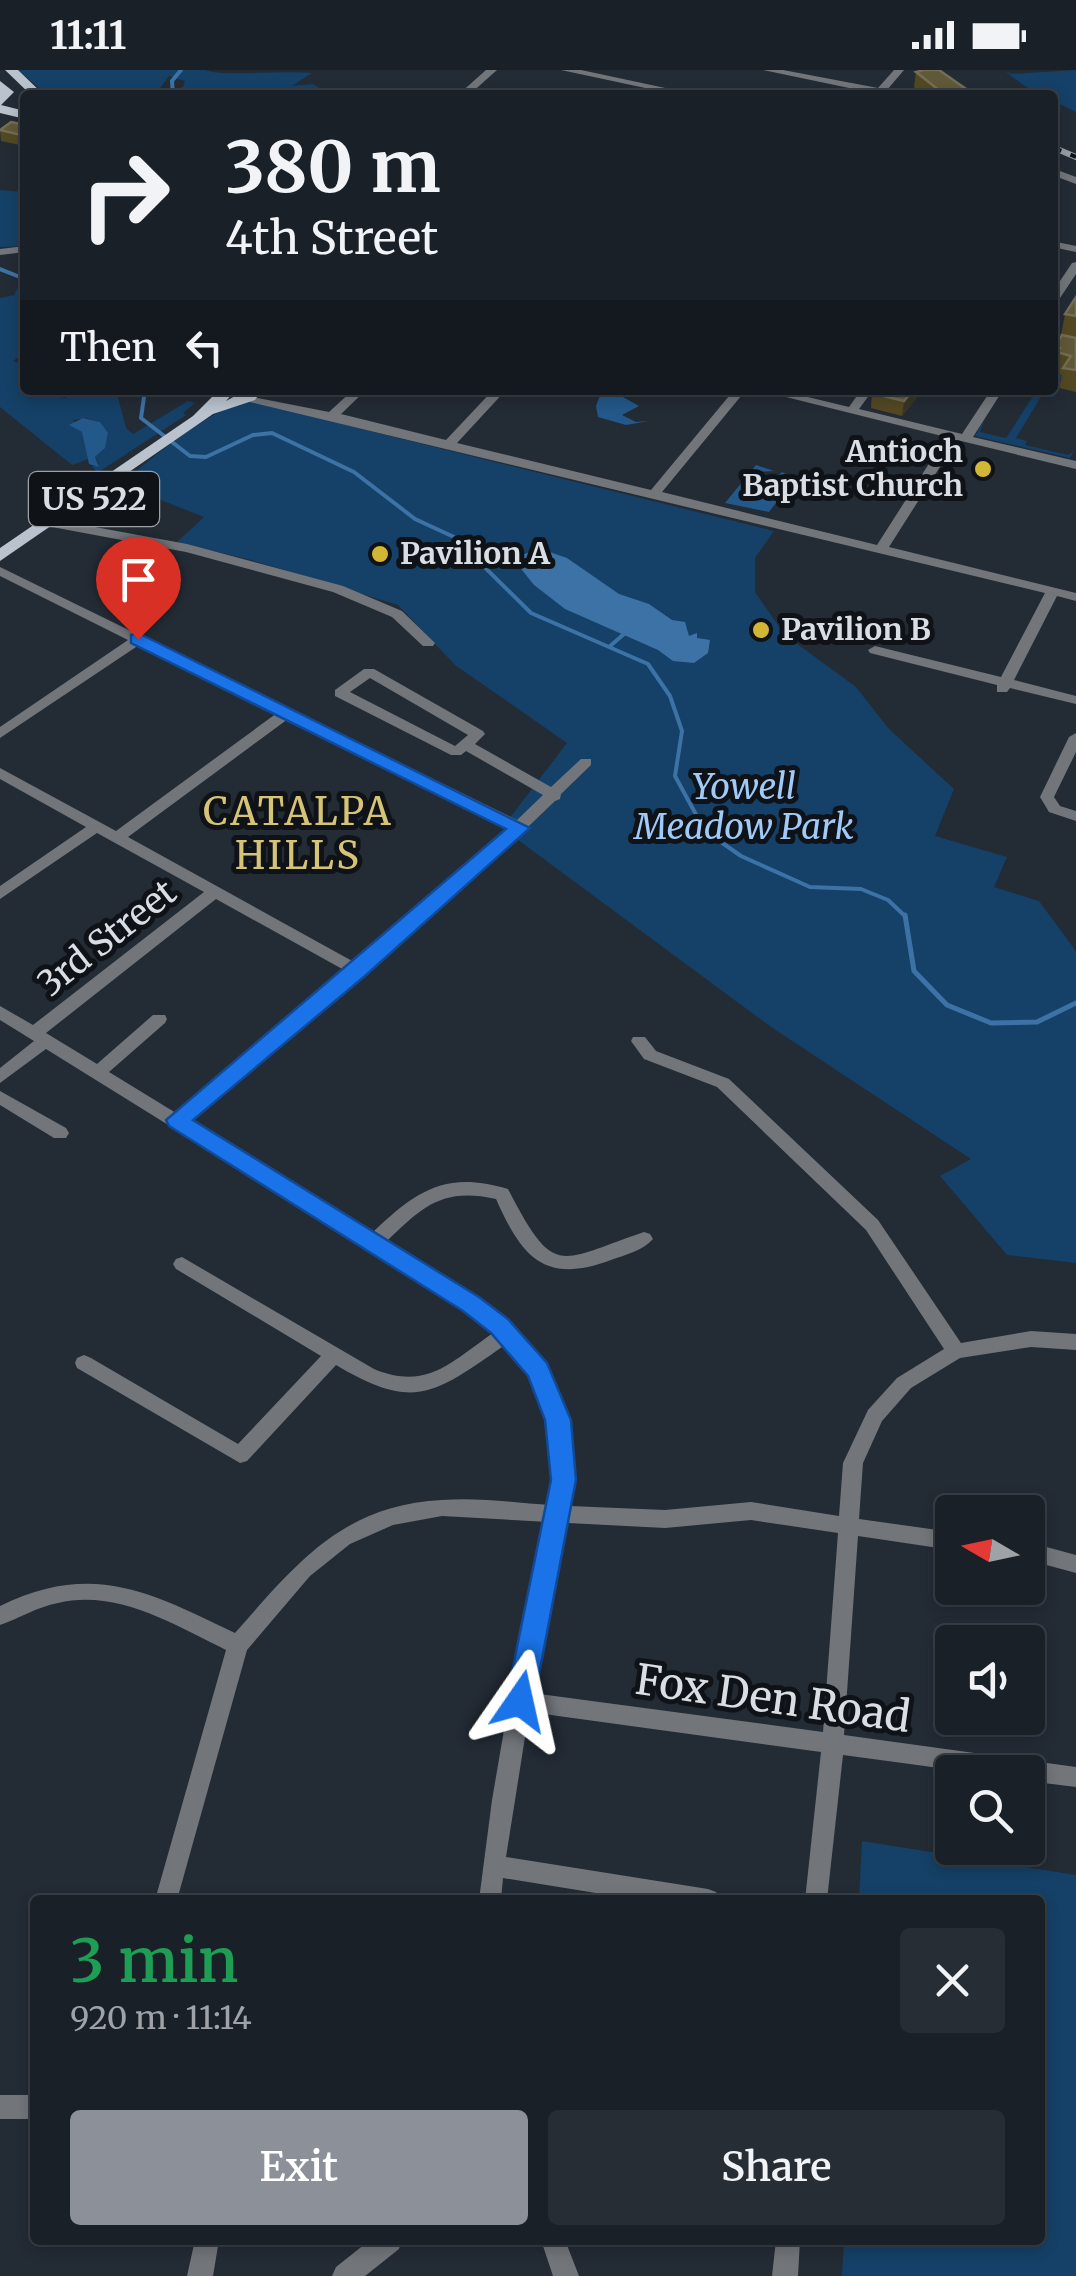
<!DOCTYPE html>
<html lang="en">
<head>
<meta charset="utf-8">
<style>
  :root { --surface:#1a2028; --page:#272d34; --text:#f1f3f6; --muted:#9fa3a8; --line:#383e45; --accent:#8c9099 }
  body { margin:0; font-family:Merriweather,serif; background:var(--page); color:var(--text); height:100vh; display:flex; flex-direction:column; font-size:38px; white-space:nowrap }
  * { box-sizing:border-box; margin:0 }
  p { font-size:32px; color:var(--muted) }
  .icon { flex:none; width:55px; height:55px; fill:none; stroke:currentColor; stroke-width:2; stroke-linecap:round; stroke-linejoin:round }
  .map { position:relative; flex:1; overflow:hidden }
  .sheet { position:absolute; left:30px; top:1825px; width:1015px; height:350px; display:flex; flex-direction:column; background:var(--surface); border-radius:10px; box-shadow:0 5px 15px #0003,0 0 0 2px var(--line) }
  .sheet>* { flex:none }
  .banner { position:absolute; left:20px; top:20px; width:1038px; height:305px; border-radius:10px; box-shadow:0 5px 15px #0003,0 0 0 2px var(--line); background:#1a2028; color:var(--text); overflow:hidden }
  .needle { width:65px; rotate:279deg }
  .tools { position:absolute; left:935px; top:1425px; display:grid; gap:20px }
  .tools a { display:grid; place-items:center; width:110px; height:110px; border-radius:10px; background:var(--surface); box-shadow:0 5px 15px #0003,0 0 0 2px var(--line); font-size:50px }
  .pin { position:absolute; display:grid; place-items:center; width:85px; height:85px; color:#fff; margin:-102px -42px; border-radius:50% 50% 50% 0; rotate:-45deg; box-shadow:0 0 10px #0007 }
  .pin .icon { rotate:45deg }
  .me { position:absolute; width:110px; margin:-55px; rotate:11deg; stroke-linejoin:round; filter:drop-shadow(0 0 8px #0008) }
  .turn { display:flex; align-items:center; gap:35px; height:210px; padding:0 40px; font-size:45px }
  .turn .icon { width:130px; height:130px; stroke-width:2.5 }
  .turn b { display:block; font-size:70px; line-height:85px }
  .then { display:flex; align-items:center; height:95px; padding:0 40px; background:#0003; gap:20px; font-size:38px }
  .round { display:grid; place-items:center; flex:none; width:105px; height:105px; border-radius:10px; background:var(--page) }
  .overview { display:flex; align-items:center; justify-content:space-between; height:170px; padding:0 40px }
  h1 { font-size:60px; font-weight:600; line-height:75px; color:#1e9e55 }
  .primary-button { display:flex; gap:20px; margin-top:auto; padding:20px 40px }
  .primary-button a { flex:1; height:115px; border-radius:10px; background:var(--accent); color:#fff; font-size:40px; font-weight:600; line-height:115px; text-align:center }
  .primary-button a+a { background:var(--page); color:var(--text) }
  .status { display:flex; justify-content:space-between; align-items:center; height:70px; padding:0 50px; background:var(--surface); direction:ltr }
  .status svg { height:28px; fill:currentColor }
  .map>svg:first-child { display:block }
  .green { fill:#154067 }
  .forest { fill:#23588a }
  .water { fill:#3d72a6 }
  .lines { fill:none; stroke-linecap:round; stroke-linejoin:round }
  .stream-far1 { stroke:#3d72a6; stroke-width:4 }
  .stream { stroke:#3d72a6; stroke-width:5 }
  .minor { fill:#72767b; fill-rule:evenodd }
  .major { fill:#b9c2cd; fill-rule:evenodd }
  .rail-casing { stroke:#969da4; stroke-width:6 }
  .rail { stroke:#0f1318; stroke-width:4; stroke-dasharray:10; stroke-linecap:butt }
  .wall { fill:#524923 }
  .shaded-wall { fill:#393622 }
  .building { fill:#605938; stroke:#736e53; stroke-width:2.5 }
  .route { fill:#1a73e8; stroke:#114b97; stroke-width:2.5 }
  .poi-dot { fill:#d2b635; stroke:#0f1318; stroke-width:4 }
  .labels { text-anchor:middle; stroke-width:10; stroke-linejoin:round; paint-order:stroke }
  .far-poi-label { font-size:30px; font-weight:bold; fill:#d8dee4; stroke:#0f1318; text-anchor:start }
  .shield { fill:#0f1318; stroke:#9ca1a7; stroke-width:2.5 }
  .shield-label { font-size:32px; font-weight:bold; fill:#d8dee4 }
  .park-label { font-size:35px; font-style:italic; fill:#a0caf7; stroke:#0f1318 }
  .street-label { font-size:35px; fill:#d8dee4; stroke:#0f1318 }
  .neighbourhood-label { font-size:38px; letter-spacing:2.5px; fill:#d6c476; stroke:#0f1318 }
  .near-street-label { font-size:42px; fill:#d8dee4; stroke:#0f1318 }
</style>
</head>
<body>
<div class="status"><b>11:11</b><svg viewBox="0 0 49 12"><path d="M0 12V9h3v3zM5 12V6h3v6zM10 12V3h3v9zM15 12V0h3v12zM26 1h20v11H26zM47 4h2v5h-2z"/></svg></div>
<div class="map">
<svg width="1076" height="2206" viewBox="0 0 1076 2206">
  <rect width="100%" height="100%" fill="#232b35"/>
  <!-- green -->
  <path class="green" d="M18,0H205C222,7 284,0 312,3L292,16L313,14L323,20L318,25H167L166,21L183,17L185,11L169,6L155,25H47Z
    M1004,0L1011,4L1076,0V42L1053,31L1052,25C1033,25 1019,12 1004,0Z
    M0,120L25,122V176L0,177Z
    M25,215V283L13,291L25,295V320L65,328L77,320H116L126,358L133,364L188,331L195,333L183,343L186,345L97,403L92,396L99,394L95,387L103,380L108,366L100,352L86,348L73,350L83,362L88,389L72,395L0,337V228L14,225L18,217Z
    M1055,298L1063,306L1056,317L1059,318L1054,327L1042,325L1016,368L1027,371L1025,375L1068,385L1074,381L1070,388L975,366L984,350L980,362L1006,368L1037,320H1052Z
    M249,331L774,461L755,488V522L785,565L856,617L889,659L954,719L935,766L1007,787L994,817L1039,831L1076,881V1193L1007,1185L940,1106L971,1089L771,957L502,758L567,673L455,595L398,535L251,490L177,472L204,447L120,414C157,385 203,342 249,331Z
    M862,1771L1076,1805V2206H842L844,2170H1040V1830H859Z"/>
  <!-- forest -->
  <path class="forest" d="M614,322L639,336L622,345L636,352L649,351L626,355L598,347L596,336L601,323Z
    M83,348L100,352L108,363L105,378L95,387L99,397L89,394L82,362L69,355Z
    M756,395L774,401L760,402L755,409L770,413L782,402L792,407V412L769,442L725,433Z"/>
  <!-- water -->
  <path class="water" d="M541,479L567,488L619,524L649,534L672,550L685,552L689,566L697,563V568L710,570L708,583L694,593L673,591L658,580L565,539L534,515L518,495L521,485Z"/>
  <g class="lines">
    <!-- stream-far1 -->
    <path class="stream-far1" d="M173,25L172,11L181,0
      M0,199L25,209
      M145,320L141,348L190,386L206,387L253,365L272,363L354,402L415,449L454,467L531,543L648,594L670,626L682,661L675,706L705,761L741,786L810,817L861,819L888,830L906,847
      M609,577L624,564"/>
    <!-- stream -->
    <path class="stream" d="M905,845L914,901L947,935L991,953L1037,952L1076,933"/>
    <!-- minor -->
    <path class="minor" d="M486,0H497L469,25H458Z
      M561,0H581L698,25H678Z
      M763,0H783L878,18L894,0H904L887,20L905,25H872L873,23Z
      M329,18L353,23L354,25L325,23L324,21Z
      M1052,98L1076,107V114L1052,105Z
      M1052,171L1076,176V182L1052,177Z
      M25,176V182L0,185V179Z
      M1076,192V204L1056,234L1052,235V223L1072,193Z
      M353,320H366L341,344L446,370L493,320H506L457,373L651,420L734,320H746L662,422L877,475L946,367L758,320H779L849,337L861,320H873L859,339L962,364L991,320H1003L973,367L1076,391V399L957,370L889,477L1076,523V531L1057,526L1014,610L1076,626V634L1010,618L1007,622H997V615L870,583L868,580L875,576L1001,607L1045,523L237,329L243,325L329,342Z
      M57,450L187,474L343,516L402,541L435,573L433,576H423L392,547L333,522L186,482L52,457L51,454Z
      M0,497L517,750L543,725L466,681L461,685H451L335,626V620L364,599H374L483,661L485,664L475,674L551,717L581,689H591V695L561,724L560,729L555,731L484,799L365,900L364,905L358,907L189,1051L372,1163C416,1121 445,1100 508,1119C555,1210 558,1191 644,1162L650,1164L653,1169C644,1180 625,1185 611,1190C544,1215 522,1187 496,1129C442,1117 422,1137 386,1172C493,1238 590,1289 570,1436L665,1440L751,1432L839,1446L843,1393L868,1340L897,1308L944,1279L866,1160L717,1017L644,989L631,971L633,967H645L656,981L729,1009L878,1150L961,1273L1031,1261L1076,1264V1280L1031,1277L960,1288L911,1318L882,1351L863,1393L859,1449L952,1462V1480L858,1466L844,1665L1076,1697V1717L1028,1711V1702H969L843,1685L827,1830H805L821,1682L529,1642L506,1787L708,1819L716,1822L719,1830H639L503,1808L501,1830H479L492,1730L509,1631L548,1452L442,1446L393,1455L350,1474L310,1506L247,1580L177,1830H155L226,1580C175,1555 117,1519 58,1533C37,1537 20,1548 0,1555V1536C93,1491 149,1522 235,1563C296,1494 342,1435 442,1430C478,1427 515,1433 551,1435C559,1374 546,1321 505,1275C434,1324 415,1342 336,1295L247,1391L240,1393L77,1298L75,1293L77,1288L84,1285L91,1288L238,1374L321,1286L176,1199L173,1194L176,1189L182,1187L374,1299C427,1321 451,1292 493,1263L464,1239L46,979L0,1013V998L34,971L0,950V936L33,955L204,822L97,763L0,829V816L86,757L0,709V698L116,761L277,643L139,575L0,668V657L128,570L0,506ZM370,608L468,665L455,676L350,622ZM288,649L508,758L474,791L354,892L128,767ZM216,829L344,900L176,1043L109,1002L165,953L167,949L165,945H153L97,994L46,963ZM751,1450L838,1463L823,1662L532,1623L568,1453L665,1458Z
      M1076,663V682L1054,727L1060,736L1076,741V751L1049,742L1040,727L1069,667Z
      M0,1021L66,1058L69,1063L66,1068H54L0,1035Z
      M1028,1472L1076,1485V1503L1028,1490Z
      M0,2025H35V2049H0Z
      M195,2170H219L213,2206H187Z
      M370,2170H402L399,2179L365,2206H332L336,2197Z
      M541,2170H565L579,2206H553Z
      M776,2170H800L798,2206H772Z"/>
    <!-- major -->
    <path class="major" d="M5,0H18L44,25H31Z
      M0,11L14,22L1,35L25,41V49L0,43Z
      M219,320H236L226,331L246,320H262L255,330L213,344L0,491V478L193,346Z"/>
    <!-- rail casing -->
    <g class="rail-casing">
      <path id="rail" d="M1052,77L1076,87"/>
    </g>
    <!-- rail -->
    <use href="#rail" class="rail"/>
  </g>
  <!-- wall -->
  <path class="wall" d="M916,2L969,21V25H923L914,17Z
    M25,55V76L1,71L0,59Z
    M1076,227V268L1061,265L1065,244Z
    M1076,268V322L1059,318L1062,305L1053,303L1054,298L1052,297L1055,276Z
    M816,320H837L834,324Z
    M923,320L902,346L871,338L872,323Z"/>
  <!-- shaded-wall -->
  <path class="shaded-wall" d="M913,320H923L902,346L904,331Z"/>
  <!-- building -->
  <path class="building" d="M924,0H939L969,21L945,25L916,2Z
    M11,52L25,55V66L0,60Z
    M1076,227V246L1065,244Z
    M1062,265L1076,268V300L1063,298L1071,286L1057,282L1060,278L1055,276Z
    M875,320H913L904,331L872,323Z"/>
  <!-- route -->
  <path class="route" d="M138,563L530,758L365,906L193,1050L479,1227L508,1249L547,1293L571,1350L576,1410L534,1631L530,1640L520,1644L510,1640L506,1631L551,1410L545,1350L528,1306L491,1263L463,1241L169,1056L166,1050L506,759L131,573V565Z"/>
  <!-- markers -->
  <g class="poi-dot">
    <circle cx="983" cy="399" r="10"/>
    <circle cx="380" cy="484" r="10"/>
    <circle cx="761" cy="560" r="10"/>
  </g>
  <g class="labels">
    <!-- far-poi labels -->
    <g class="far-poi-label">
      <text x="963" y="392" text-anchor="end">Antioch<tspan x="963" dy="34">Baptist Church</tspan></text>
      <text x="400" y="494">Pavilion A</text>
      <text x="781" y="570">Pavilion B</text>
    </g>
    <!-- shield labels -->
    <rect class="shield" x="29" y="402" width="130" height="54" rx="8"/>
    <g class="shield-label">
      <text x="94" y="440">US 522</text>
    </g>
    <!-- park labels -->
    <g class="park-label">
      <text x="744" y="729">Yowell<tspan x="744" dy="40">Meadow Park</tspan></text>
    </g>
    <!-- street labels -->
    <g class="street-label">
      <text transform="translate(107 868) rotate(-38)" y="12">3rd Street</text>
    </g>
    <!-- neighbourhood labels -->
    <g class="neighbourhood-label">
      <text x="298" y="755">CATALPA<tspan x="298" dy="44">HILLS</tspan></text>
    </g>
    <!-- near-street labels -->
    <g class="near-street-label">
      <text transform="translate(773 1628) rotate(8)" y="15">Fox Den Road</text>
    </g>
  </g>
</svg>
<div class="tools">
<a><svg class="needle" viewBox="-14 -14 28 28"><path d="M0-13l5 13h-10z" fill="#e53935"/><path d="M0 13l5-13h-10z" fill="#9fa3a8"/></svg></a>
<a><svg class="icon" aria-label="sound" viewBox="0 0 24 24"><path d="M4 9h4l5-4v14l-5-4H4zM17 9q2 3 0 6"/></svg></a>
<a><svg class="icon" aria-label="search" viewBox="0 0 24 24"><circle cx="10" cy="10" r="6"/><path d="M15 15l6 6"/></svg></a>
</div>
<div class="pin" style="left:138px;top:569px;background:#d93025"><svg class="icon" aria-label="arrive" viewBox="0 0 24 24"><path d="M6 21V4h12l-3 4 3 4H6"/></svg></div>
<svg class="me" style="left:520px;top:1631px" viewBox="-20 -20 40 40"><path d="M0-17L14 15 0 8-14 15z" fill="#1a73e8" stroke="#fff" stroke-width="4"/></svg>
<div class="banner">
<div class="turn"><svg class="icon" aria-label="right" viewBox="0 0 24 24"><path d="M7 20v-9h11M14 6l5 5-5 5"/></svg><div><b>380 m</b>4th Street</div></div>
<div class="then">Then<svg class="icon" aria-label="left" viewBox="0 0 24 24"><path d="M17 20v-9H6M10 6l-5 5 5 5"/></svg></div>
</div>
<section class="sheet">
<div class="overview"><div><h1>3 min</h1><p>920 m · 11:14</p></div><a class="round"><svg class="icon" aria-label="close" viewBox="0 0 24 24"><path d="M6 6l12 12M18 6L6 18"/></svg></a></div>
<div class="primary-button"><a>Exit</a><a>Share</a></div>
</section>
</div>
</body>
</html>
